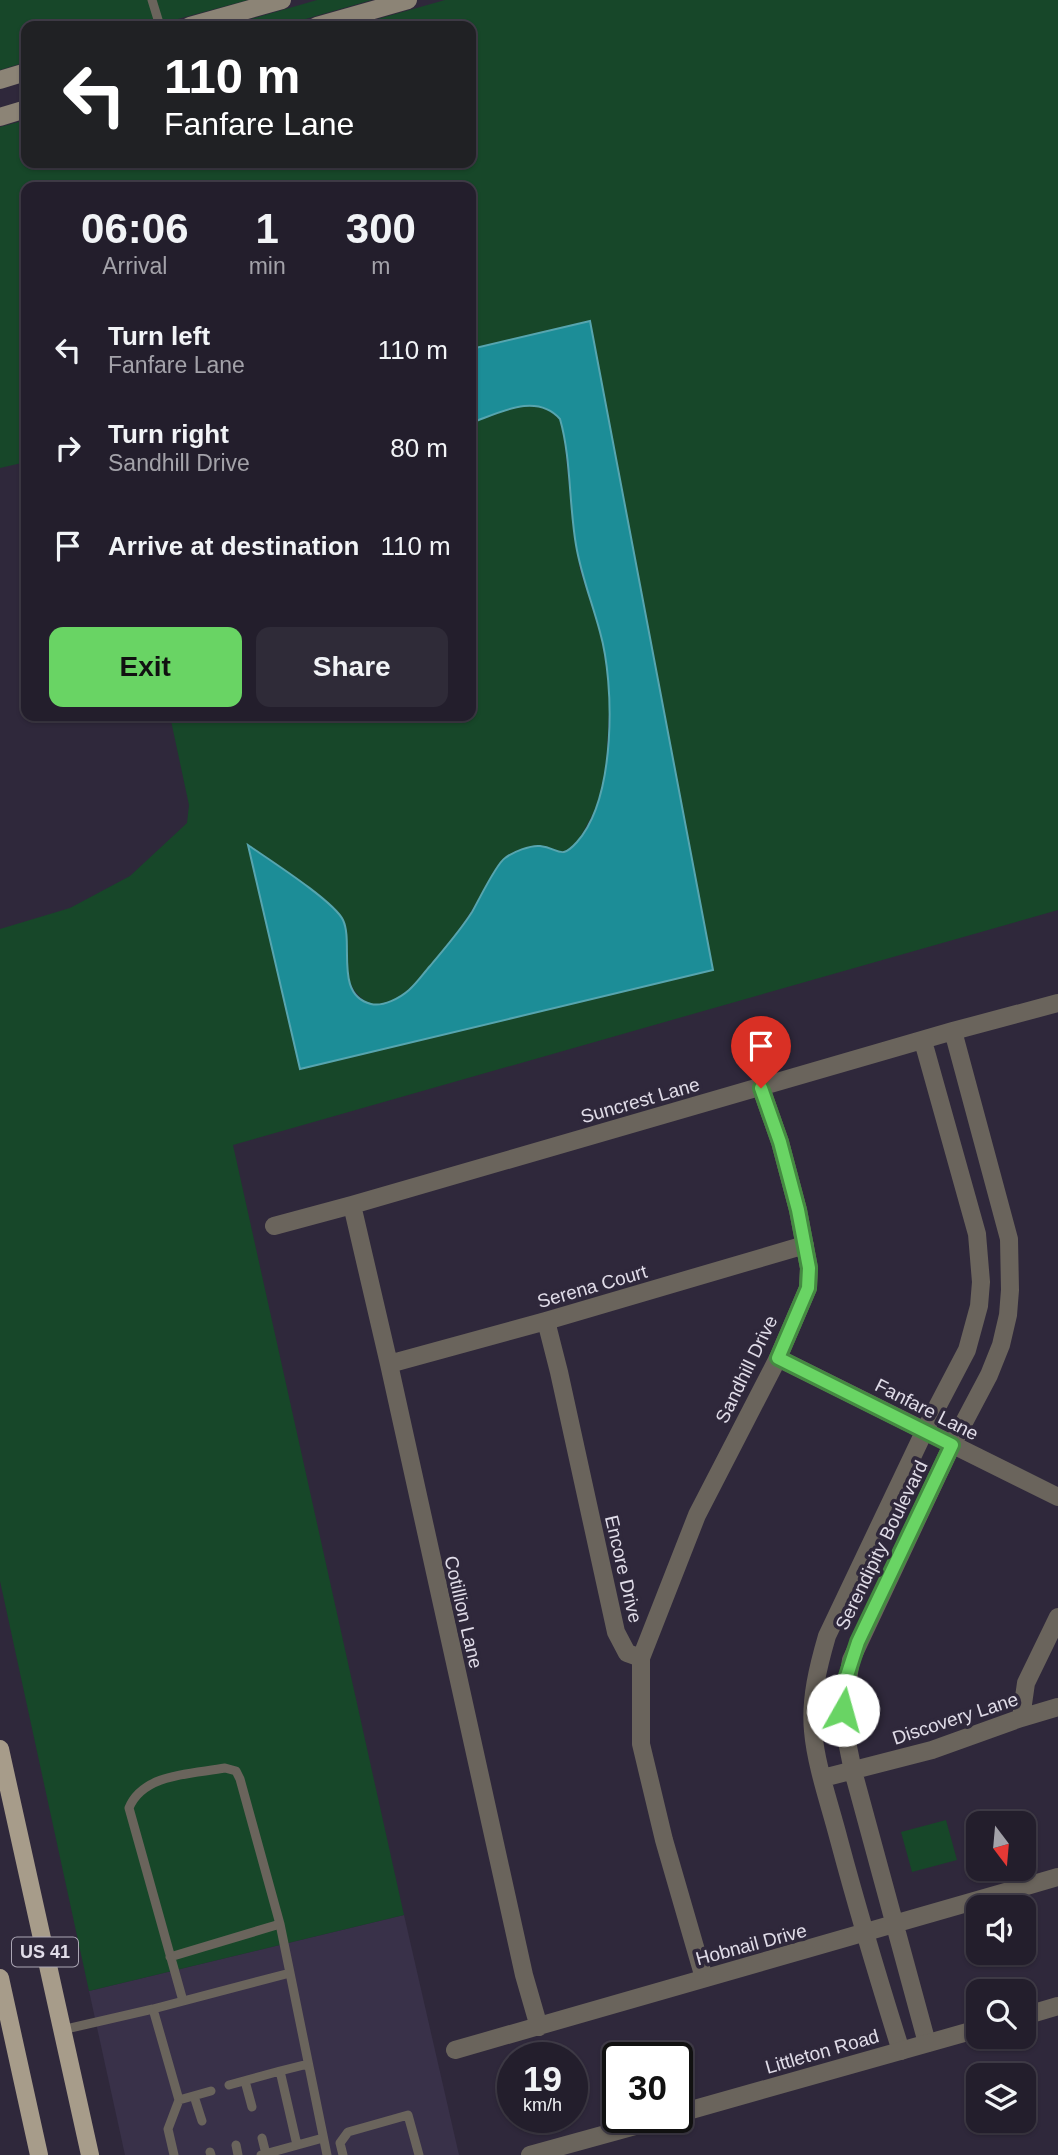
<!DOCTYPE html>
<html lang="en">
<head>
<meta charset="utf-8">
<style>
  :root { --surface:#231e2c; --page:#2f2b38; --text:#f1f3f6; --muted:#a3a2a9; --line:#403c48; --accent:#69d464 }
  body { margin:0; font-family:Helvetica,sans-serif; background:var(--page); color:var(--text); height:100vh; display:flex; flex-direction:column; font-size:26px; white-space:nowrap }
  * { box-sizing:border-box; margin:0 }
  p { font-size:23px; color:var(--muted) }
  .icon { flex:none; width:38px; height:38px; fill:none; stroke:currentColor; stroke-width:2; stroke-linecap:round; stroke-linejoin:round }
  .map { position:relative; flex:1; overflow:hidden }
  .panel { position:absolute; left:21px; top:182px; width:455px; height:539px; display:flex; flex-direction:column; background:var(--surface); border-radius:14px; box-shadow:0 2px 5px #0004,0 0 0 2px var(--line) }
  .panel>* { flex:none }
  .guide { position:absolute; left:21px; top:21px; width:455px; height:147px; border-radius:14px; box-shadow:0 2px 5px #0004,0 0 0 2px var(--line); background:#202124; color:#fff; overflow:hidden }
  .needle { width:46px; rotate:164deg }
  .buttons { position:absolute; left:966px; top:1811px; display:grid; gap:14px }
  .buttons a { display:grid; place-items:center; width:70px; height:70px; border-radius:14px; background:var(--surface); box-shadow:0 2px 5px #0004,0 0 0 2px var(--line); font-size:35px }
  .speed { position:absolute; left:497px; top:2042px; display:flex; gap:14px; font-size:35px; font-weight:700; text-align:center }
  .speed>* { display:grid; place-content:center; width:91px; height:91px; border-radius:50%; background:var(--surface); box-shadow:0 2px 5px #0004,0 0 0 2px var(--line); line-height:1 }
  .speed small { font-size:18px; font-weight:400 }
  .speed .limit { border:4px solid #111; border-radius:10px; background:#fff; color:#111 }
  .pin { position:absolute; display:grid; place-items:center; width:60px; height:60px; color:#fff; margin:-72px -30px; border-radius:50% 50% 50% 0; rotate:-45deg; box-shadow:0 0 7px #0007 }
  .pin .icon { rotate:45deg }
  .me { position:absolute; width:77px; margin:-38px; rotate:7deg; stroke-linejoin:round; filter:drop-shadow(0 0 5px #0008) }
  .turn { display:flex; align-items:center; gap:24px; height:147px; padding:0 28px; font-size:32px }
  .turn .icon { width:91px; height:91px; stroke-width:2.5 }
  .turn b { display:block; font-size:49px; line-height:60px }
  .eta { display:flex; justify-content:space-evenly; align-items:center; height:119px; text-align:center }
  .eta b { font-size:42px; font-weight:800; line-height:49px }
  .cta { display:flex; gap:14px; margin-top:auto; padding:14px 28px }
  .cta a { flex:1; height:80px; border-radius:14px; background:var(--accent); color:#111; font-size:28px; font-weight:800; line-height:80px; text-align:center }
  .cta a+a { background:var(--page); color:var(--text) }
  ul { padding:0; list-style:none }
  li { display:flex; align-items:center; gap:21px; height:98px; padding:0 28px }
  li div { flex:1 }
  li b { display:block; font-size:26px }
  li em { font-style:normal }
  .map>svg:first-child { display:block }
  .built { fill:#393149 }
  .green { fill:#174729 }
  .water { fill:#1c8d97; stroke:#57a5af; stroke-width:2 }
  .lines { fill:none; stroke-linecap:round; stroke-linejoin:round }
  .service { stroke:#6a645c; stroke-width:9 }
  .minor { stroke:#6a645c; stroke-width:18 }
  .tertiary { stroke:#6a645c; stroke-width:18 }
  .secondary { stroke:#8c8476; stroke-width:18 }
  .primary { stroke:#a79c8a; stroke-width:18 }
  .route-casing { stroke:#448a41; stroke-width:18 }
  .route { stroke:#69d464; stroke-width:12 }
  .labels { text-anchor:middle; stroke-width:7; stroke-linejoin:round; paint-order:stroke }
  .shield { fill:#2f283b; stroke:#aba6b4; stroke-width:2 }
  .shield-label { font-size:18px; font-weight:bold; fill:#e0dce8 }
  .street-label { font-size:19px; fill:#e0dce8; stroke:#2f283b }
</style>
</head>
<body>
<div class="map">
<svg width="1058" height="2155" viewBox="0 0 1058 2155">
  <rect width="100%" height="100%" fill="#2f283b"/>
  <!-- built -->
  <path class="built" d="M404,1915L459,2155H125L89,1991Z"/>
  <!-- green -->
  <path class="green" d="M0,0H248L152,26H26V62L0,70Z
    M317,0H372L281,26H227Z
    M445,0H1058V910L233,1145L404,1915L89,1991L0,1581V929L70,908L130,876L187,823L189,805L170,716H471V423C497,414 551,386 563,427L573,526L580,570L601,634L610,692L606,769L597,806L579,840L567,851L503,859C487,886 406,1031 365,1001C350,990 346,976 346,959L299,1068L713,970L590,322L471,349V187H26V462L0,468V127L26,120V163H471V26H353Z
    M946,1820L957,1860L912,1872L901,1832Z"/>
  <!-- water -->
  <path class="water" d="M590,321L713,970L300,1069L248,845C268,859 334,901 343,920C354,943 334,995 371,1004C383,1007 400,998 409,990C417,983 423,974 430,966C445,948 460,931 472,912C479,900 496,864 505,858C513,852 530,845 540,846C559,848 560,861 577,842C616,798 615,685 600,632C592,602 581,575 576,545C569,505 571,457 560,419C536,392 499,413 471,423V349Z"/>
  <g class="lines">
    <!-- service -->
    <path class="service" d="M152,0L160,26
      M280,1924L290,1973
      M170,1957L280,1924L240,1779L236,1771L225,1768C193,1774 143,1773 129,1808L183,2001
      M153,2009L179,2100L168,2129L174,2155
      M62,2030L153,2009L290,1973L327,2155
      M280,2071L308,2064
      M245,2081L252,2107
      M229,2085L280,2071L297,2145
      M194,2096L202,2121
      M179,2100L211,2091
      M262,2138L266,2154
      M236,2145L238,2155
      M210,2152L211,2155
      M261,2155L323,2138
      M343,2155L340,2143L348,2132L408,2115L419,2155"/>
    <!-- minor -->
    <path class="minor" d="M352,1205L389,1364L524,1975L539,2027
      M274,1226L352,1205L953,1031L1058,1003
      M546,1321L559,1372L616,1632L627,1653L641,1658V1744L664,1840L704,1978
      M778,1358L1058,1497
      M389,1364L546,1321L805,1245
      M641,1658L697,1515L778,1358L808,1288L809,1268L798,1210L780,1142L761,1088
      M1021,1718L1026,1683L1058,1617
      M823,1778L932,1750L1021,1718L1058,1707
      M927,2043L853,1771L845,1732L843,1710L851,1660L952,1445L989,1375L1001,1345L1008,1315L1010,1290L1009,1239L953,1031
      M455,2050L1058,1877
      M901,2051C879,1981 858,1911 839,1840C830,1805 816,1766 813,1731C810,1699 818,1667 827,1636L924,1432L967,1350L979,1306L981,1282L977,1234L923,1041"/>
    <!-- tertiary -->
    <path class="tertiary" d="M1024,2016L1058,2006
      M677,2114L978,2029
      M530,2155L664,2118"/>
    <!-- secondary -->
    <path class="secondary" d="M190,26L282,0
      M317,26L408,0
      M0,80L26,72
      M0,117L26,109"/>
    <!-- primary -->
    <path class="primary" d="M0,1749L90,2155
      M0,1978L39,2155"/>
  </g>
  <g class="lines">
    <!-- route casing -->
    <g class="route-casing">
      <path id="route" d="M761,1088L780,1142L798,1210L809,1268L808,1288L778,1358L952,1445L858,1642L845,1682L843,1710"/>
    </g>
    <!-- route -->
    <use href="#route" class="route"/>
  </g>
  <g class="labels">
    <!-- shield labels -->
    <rect class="shield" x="12" y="1937.5" width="66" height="29" rx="5"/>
    <g class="shield-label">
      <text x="45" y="1958">US 41</text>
    </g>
    <!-- street labels -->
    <g class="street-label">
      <text transform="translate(640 1100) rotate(-16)" y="7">Suncrest Lane</text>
      <text transform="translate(592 1286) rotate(-16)" y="7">Serena Court</text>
      <text transform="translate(746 1369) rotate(-64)" y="7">Sandhill Drive</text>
      <text transform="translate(927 1409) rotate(27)" y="7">Fanfare Lane</text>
      <text transform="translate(881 1545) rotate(-64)" y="7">Serendipity Boulevard</text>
      <text transform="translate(624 1569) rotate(77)" y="7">Encore Drive</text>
      <text transform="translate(464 1612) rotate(77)" y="7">Cotillion Lane</text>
      <text transform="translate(955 1718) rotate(-18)" y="7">Discovery Lane</text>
      <text transform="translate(751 1944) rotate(-15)" y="7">Hobnail Drive</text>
      <text transform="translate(822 2051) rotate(-16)" y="7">Littleton Road</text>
    </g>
  </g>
</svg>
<div class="buttons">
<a><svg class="needle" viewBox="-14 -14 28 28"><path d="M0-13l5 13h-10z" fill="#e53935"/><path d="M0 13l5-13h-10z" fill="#a3a2a9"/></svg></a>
<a><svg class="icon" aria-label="sound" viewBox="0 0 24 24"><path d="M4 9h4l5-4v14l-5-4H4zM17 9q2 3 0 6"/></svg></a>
<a><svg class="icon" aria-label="search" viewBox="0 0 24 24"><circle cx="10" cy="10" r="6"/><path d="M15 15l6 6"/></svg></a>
<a><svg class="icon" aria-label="layers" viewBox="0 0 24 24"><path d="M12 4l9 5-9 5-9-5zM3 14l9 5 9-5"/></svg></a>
</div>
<div class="speed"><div>19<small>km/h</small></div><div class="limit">30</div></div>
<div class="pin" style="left:761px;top:1088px;background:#d93025"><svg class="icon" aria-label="arrive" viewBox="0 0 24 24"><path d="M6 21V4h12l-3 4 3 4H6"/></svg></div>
<svg class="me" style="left:843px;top:1710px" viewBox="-20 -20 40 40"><circle r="19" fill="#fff"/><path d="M0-13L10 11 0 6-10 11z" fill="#69d464"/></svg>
<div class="guide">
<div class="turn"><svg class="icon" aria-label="left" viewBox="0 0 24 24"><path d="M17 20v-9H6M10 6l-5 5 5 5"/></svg><div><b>110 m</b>Fanfare Lane</div></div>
</div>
<section class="panel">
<div class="eta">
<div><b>06:06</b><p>Arrival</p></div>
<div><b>1</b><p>min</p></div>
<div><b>300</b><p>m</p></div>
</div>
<ul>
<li><svg class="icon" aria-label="left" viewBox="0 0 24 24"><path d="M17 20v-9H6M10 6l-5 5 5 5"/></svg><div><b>Turn left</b><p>Fanfare Lane</p></div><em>110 m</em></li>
<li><svg class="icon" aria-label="right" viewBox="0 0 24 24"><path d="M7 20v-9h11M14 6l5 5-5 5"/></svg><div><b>Turn right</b><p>Sandhill Drive</p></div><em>80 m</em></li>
<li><svg class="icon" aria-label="arrive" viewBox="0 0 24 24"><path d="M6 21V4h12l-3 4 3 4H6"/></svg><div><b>Arrive at destination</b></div><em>110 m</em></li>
</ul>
<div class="cta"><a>Exit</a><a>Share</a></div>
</section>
</div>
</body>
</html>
